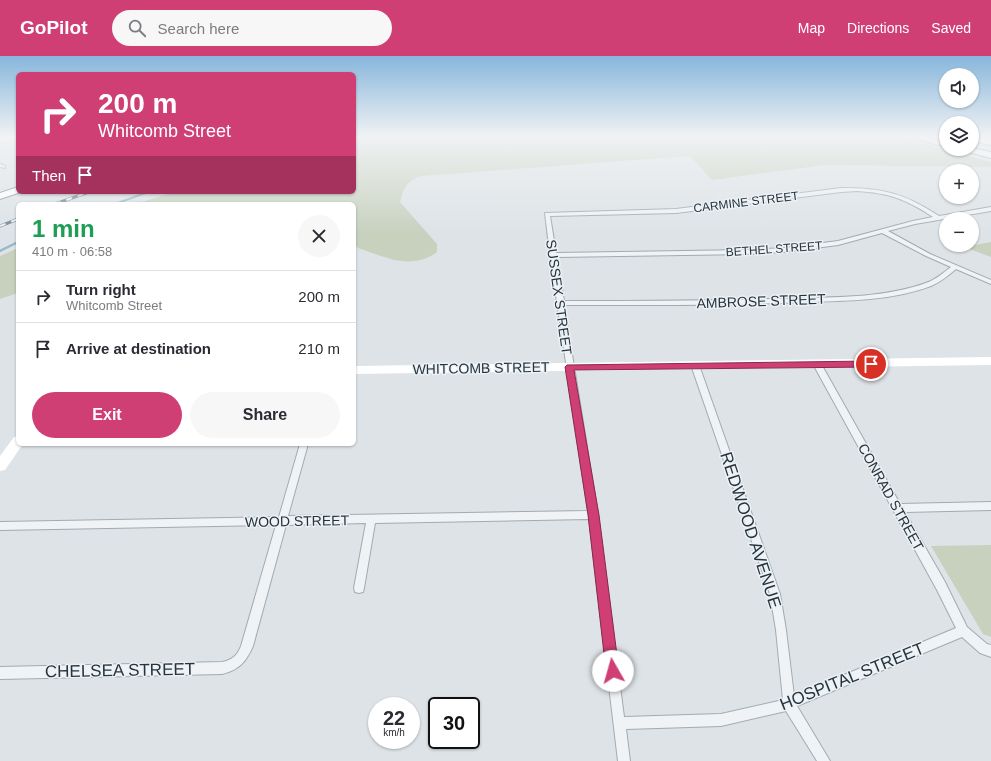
<!DOCTYPE html>
<html lang="en">
<head>
<meta charset="utf-8">
<style>
  :root { --surface:#fff; --page:#f7f7f7; --text:#2b2b33; --muted:#7c7c81; --line:#e1e1e2; --accent:#cf3f73 }
  body { margin:0; font-family:Helvetica,sans-serif; background:var(--page); color:var(--text); height:100vh; display:flex; flex-direction:column; font-size:15px; white-space:nowrap }
  * { box-sizing:border-box; margin:0 }
  p { font-size:13px; color:var(--muted) }
  .icon { flex:none; width:22px; height:22px; fill:none; stroke:currentColor; stroke-width:2; stroke-linecap:round; stroke-linejoin:round }
  .map { position:relative; flex:1; overflow:hidden }
  .side { position:absolute; left:16px; top:146px; width:340px; height:244px; display:flex; flex-direction:column; background:var(--surface); border-radius:6px; box-shadow:0 1px 3px #0004 }
  .side>* { flex:none }
  .top-card { position:absolute; left:16px; top:16px; width:340px; height:122px; border-radius:6px; box-shadow:0 1px 3px #0004; background:#cf3f73; color:#fff; overflow:hidden }
  .tools { position:absolute; left:939px; top:12px; display:grid; gap:8px }
  .tools a { display:grid; place-items:center; width:40px; height:40px; border-radius:50%; background:var(--surface); box-shadow:0 1px 3px #0004; font-size:20px }
  .speed { position:absolute; left:368px; top:641px; display:flex; gap:8px; font-size:20px; font-weight:700; text-align:center }
  .speed>* { display:grid; place-content:center; width:52px; height:52px; border-radius:50%; background:var(--surface); box-shadow:0 1px 3px #0004; line-height:1 }
  .speed small { font-size:10px; font-weight:400 }
  .speed .limit { border:2px solid #111; border-radius:6px; background:#fff; color:#111 }
  .pin { position:absolute; display:grid; place-items:center; width:34px; height:34px; color:#fff; margin:-17px; border:2px solid #fff; border-radius:50%; box-shadow:0 1px 4px #0007 }
  .me { position:absolute; width:44px; margin:-22px; rotate:353deg; stroke-linejoin:round; filter:drop-shadow(0 0 3px #0008) }
  .turn { display:flex; align-items:center; gap:14px; height:84px; padding:0 16px; font-size:18px }
  .turn .icon { width:52px; height:52px; stroke-width:2.5 }
  .turn b { display:block; font-size:28px; line-height:34px }
  .then { display:flex; align-items:center; height:38px; padding:0 16px; background:#0003; gap:8px; font-size:15px }
  .round { display:grid; place-items:center; flex:none; width:42px; height:42px; border-radius:21px; background:var(--page) }
  .summary { display:flex; align-items:center; justify-content:space-between; height:68px; padding:0 16px }
  h1 { font-size:24px; font-weight:700; line-height:30px; color:#1e9e55 }
  .primary-button { display:flex; gap:8px; margin-top:auto; padding:8px 16px }
  .primary-button a { flex:1; height:46px; border-radius:24px; background:var(--accent); color:#fff; font-size:16px; font-weight:700; line-height:46px; text-align:center }
  .primary-button a+a { background:var(--page); color:var(--text) }
  ul { padding:0; list-style:none }
  li { display:flex; align-items:center; gap:12px; height:52px; padding:0 16px; border-top:1px solid var(--line) }
  li div { flex:1 }
  li b { display:block; font-size:15px }
  li em { font-style:normal }
  header { display:flex; align-items:center; gap:24px; box-sizing:border-box; height:56px; padding:0 20px; background:var(--accent); color:#fff }
  header strong { font-size:19px }
  nav { display:flex; gap:22px; margin-inline-start:auto; font-size:14px }
  .search { width:280px; height:36px; background:var(--page); display:flex; align-items:center; gap:10px; box-sizing:border-box; padding:0 14px; border-radius:22px; color:var(--muted); font-size:15px }
  .map>svg:first-child { display:block }
  .green { fill:#c7d1be }
  .lines { fill:none; stroke-linecap:round; stroke-linejoin:round }
  .stream-far1 { stroke:#97b9c8; stroke-width:2 }
  .stream { stroke:#97b9c8; stroke-width:2.5 }
  .street-casing { stroke:#a2abb1; stroke-width:2 }
  .highway-casing { stroke:#84949e; stroke-width:2 }
  .street { fill:#eff3f5; fill-rule:evenodd }
  .secondary { fill:#fff; fill-rule:evenodd }
  .highway { fill:#fff; fill-rule:evenodd }
  .rail-casing { stroke:#768691; stroke-width:3 }
  .rail { stroke:#ecf1f5; stroke-width:2; stroke-dasharray:6; stroke-linecap:butt }
  .route { fill:#cf3f73; stroke:#87294b }
  .labels { text-anchor:middle; stroke-width:3; stroke-linejoin:round; paint-order:stroke }
  .far-street-label { font-size:12px; fill:#26343d; stroke:#ecf1f5 }
  .street-label { font-size:14px; fill:#26343d; stroke:#ecf1f5 }
  .near-street-label { font-size:17px; fill:#26343d; stroke:#ecf1f5 }
</style>
</head>
<body>
<header>
<strong>GoPilot</strong>
<div class="search"><svg class="icon" aria-label="search" viewBox="0 0 24 24"><circle cx="10" cy="10" r="6"/><path d="M15 15l6 6"/></svg>Search here</div>
<nav><a>Map</a><a>Directions</a><a>Saved</a></nav>
</header>
<div class="map">
<svg width="991" height="705" viewBox="0 0 991 705">
  <rect width="100%" height="100%" fill="#dde3e7"/>
  <!-- green -->
  <path class="green" d="M354,80H896L991,106V111L824,109L712,124L690,100L421,120C406,126 404,131 400,146L437,188V196C411,215 385,201 358,192L354,188V148H136L173,136H354Z
    M991,186V201L964,191Z
    M18,192V237L0,243V200Z
    M991,489V581L983,578L931,490Z"/>
  <g class="lines">
    <!-- stream-far1 -->
    <path class="stream-far1" d="M115,148L148,136"/>
    <!-- stream -->
    <path class="stream" d="M0,195L18,186"/>
    <!-- street casing -->
    <g class="street-casing">
      <path id="street" d="M0,108L5,110V112L0,111Z
        M841,132C883,132 904,137 939,160L991,151V155L915,168L888,175L930,198L991,224V228L956,213C948,220 940,226 931,230C891,245 844,245 801,246C722,250 643,249 564,249L598,459L624,661L721,658L783,644L776,574L770,538L691,309L692,307H698L699,309L780,538L786,574L794,640L956,572L937,534L813,308L814,306H820L900,448L991,446V454L905,456L945,526L967,571L987,588L991,589V601L980,597L962,581L797,650L830,705H817L786,655L721,670L626,673L630,705H618L589,463L375,467L364,532L363,536L359,537L355,536L354,532L366,467L286,469L253,590C246,606 239,614 222,618L0,623V611L222,606C232,604 237,600 241,590L276,469L0,474V466L279,461L300,388H308L288,460L588,455L550,199L545,157L676,153ZM857,135C889,137 906,143 933,161L913,165L838,185L784,192L748,194L556,197L550,160L676,157L841,136ZM882,177L926,200L951,211C943,217 935,224 926,227C887,241 843,241 803,242C723,245 643,245 564,245L557,201L748,198L784,196L838,189Z"/>
    </g>
    <!-- highway casing -->
    <g class="highway-casing">
      <path id="highway" d="M913,80H925L946,85V91L914,82Z
        M972,80L991,83V89L972,85Z
        M972,92L991,96V102L964,95L963,93H972Z
        M18,131V136H21L0,143V137Z"/>
    </g>
    <!-- street -->
    <use href="#street" class="street"/>
    <!-- secondary -->
    <path class="secondary" d="M12,80H18V82L0,87V83Z
      M991,301V309L354,318V310Z
      M18,380V388H23L5,414L0,415V400L14,381Z"/>
    <!-- highway -->
    <use href="#highway" class="highway"/>
    <!-- rail casing -->
    <g class="rail-casing">
      <path id="rail" d="M55,148L89,136
        M0,170L18,163"/>
    </g>
    <!-- rail -->
    <use href="#rail" class="rail"/>
  </g>
  <!-- sky -->
  <linearGradient id="sky" x2="0" y2="1"><stop stop-color="#87b6db"/><stop offset="0.45" stop-color="#f0f2f4"/><stop offset="1" stop-color="#f0f2f4" stop-opacity="0"/></linearGradient>
  <rect width="991" height="178" fill="url(#sky)"/>
  <!-- route -->
  <path class="route" d="M871,305L875,308L871,311L574,314L599,459L619,615L617,620L613,622L608,620L606,615L588,459L565,311L567,309Z"/>
  <g class="labels">
    <!-- far-street labels -->
    <g class="far-street-label">
      <text transform="translate(746 146) rotate(-7)" y="4">CARMINE STREET</text>
      <text transform="translate(774 193) rotate(-4)" y="4">BETHEL STREET</text>
    </g>
    <!-- street labels -->
    <g class="street-label">
      <text transform="translate(559 241) rotate(82)" y="5">SUSSEX STREET</text>
      <text transform="translate(761 245) rotate(-2)" y="5">AMBROSE STREET</text>
      <text transform="translate(481 312) rotate(-1)" y="5">WHITCOMB STREET</text>
      <text transform="translate(891 441) rotate(61)" y="5">CONRAD STREET</text>
      <text transform="translate(297 465) rotate(-1)" y="5">WOOD STREET</text>
    </g>
    <!-- near-street labels -->
    <g class="near-street-label">
      <text transform="translate(751 474) rotate(72)" y="6">REDWOOD AVENUE</text>
      <text transform="translate(120 614) rotate(-1)" y="6">CHELSEA STREET</text>
      <text transform="translate(852 620) rotate(-22)" y="6">HOSPITAL STREET</text>
    </g>
  </g>
</svg>
<div class="tools">
<a><svg class="icon" aria-label="sound" viewBox="0 0 24 24"><path d="M4 9h4l5-4v14l-5-4H4zM17 9q2 3 0 6"/></svg></a>
<a><svg class="icon" aria-label="layers" viewBox="0 0 24 24"><path d="M12 4l9 5-9 5-9-5zM3 14l9 5 9-5"/></svg></a>
<a>+</a>
<a>−</a>
</div>
<div class="speed"><div>22<small>km/h</small></div><div class="limit">30</div></div>
<div class="pin" style="left:871px;top:308px;background:#d93025"><svg class="icon" aria-label="arrive" viewBox="0 0 24 24"><path d="M6 21V4h12l-3 4 3 4H6"/></svg></div>
<svg class="me" style="left:613px;top:615px" viewBox="-20 -20 40 40"><circle r="19" fill="#fff"/><path d="M0-13L10 11 0 6-10 11z" fill="#cf3f73"/></svg>
<div class="top-card">
<div class="turn"><svg class="icon" aria-label="right" viewBox="0 0 24 24"><path d="M7 20v-9h11M14 6l5 5-5 5"/></svg><div><b>200 m</b>Whitcomb Street</div></div>
<div class="then">Then<svg class="icon" aria-label="arrive" viewBox="0 0 24 24"><path d="M6 21V4h12l-3 4 3 4H6"/></svg></div>
</div>
<section class="side">
<div class="summary"><div><h1>1 min</h1><p>410 m · 06:58</p></div><a class="round"><svg class="icon" aria-label="close" viewBox="0 0 24 24"><path d="M6 6l12 12M18 6L6 18"/></svg></a></div>
<ul>
<li><svg class="icon" aria-label="right" viewBox="0 0 24 24"><path d="M7 20v-9h11M14 6l5 5-5 5"/></svg><div><b>Turn right</b><p>Whitcomb Street</p></div><em>200 m</em></li>
<li><svg class="icon" aria-label="arrive" viewBox="0 0 24 24"><path d="M6 21V4h12l-3 4 3 4H6"/></svg><div><b>Arrive at destination</b></div><em>210 m</em></li>
</ul>
<div class="primary-button"><a>Exit</a><a>Share</a></div>
</section>
</div>
</body>
</html>
